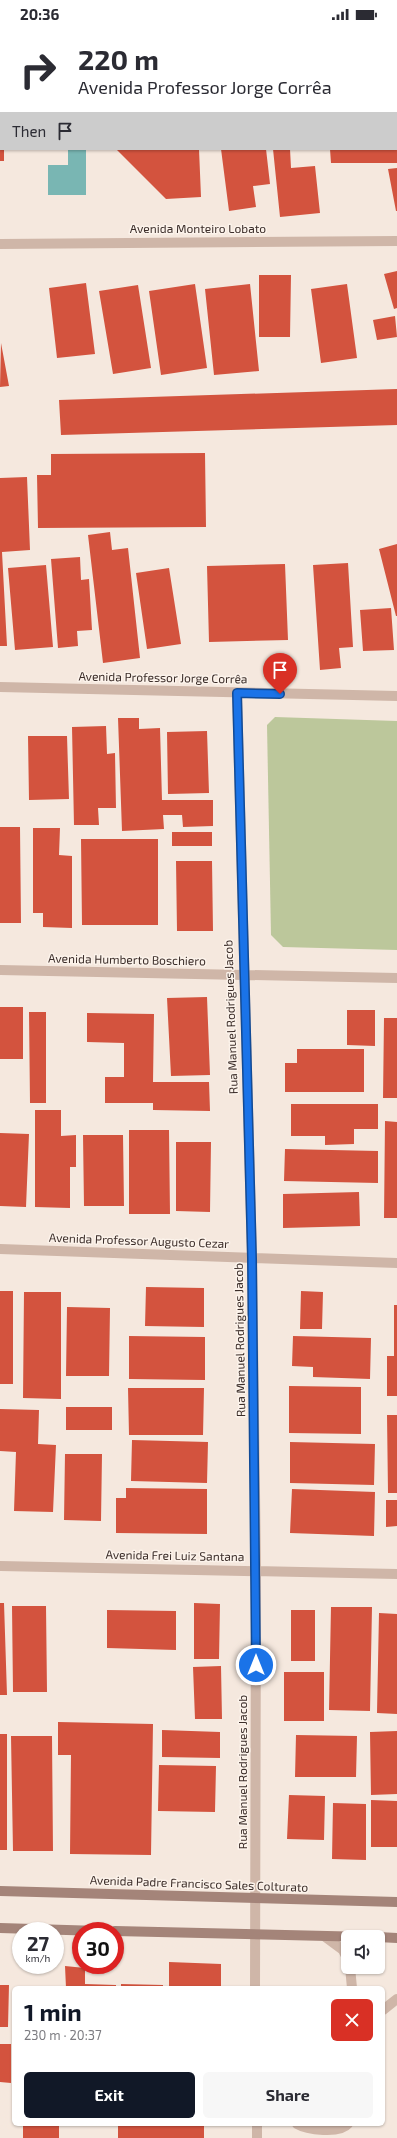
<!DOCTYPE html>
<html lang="en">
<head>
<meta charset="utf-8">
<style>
  :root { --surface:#fff; --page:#f7f7f7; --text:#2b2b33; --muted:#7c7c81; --accent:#111827 }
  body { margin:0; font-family:"Exo 2",sans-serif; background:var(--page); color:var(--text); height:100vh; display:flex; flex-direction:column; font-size:15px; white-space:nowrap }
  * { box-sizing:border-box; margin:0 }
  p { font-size:13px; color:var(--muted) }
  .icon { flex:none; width:22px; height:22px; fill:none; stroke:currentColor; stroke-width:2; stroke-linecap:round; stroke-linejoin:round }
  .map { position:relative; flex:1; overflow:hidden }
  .sheet { position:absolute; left:12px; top:1958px; width:373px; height:140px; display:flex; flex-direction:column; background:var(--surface); border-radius:6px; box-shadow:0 1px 3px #0004 }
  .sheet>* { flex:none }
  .banner { position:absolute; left:0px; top:0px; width:397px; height:122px; box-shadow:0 1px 3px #0004; background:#fff; color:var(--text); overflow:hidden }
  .buttons { position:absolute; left:341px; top:1902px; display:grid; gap:8px }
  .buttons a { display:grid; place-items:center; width:44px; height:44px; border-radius:6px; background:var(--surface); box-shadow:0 1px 3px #0004; font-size:20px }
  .speed { position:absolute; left:12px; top:1894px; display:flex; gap:8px; font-size:20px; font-weight:700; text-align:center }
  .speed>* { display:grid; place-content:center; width:52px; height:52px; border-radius:50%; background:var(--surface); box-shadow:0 1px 3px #0004; line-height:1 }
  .speed small { font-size:10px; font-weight:400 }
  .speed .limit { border:6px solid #d22; background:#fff; color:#111 }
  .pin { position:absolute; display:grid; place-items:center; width:34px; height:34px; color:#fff; margin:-41px -17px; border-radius:50% 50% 50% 0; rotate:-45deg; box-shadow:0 0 4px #0007 }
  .pin .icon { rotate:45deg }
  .me { position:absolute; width:44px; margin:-22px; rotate:0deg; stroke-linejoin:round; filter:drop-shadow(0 0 3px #0008) }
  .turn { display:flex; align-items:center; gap:14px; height:84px; padding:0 12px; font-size:18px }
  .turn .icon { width:52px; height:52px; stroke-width:2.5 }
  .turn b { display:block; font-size:28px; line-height:34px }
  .then { display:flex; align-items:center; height:38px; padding:0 12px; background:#0003; gap:8px; font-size:15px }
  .round { display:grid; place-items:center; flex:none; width:42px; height:42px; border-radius:6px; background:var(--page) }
  .summary { display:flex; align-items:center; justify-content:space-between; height:68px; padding:0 12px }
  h1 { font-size:24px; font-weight:700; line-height:30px; color:var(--accent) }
  .button { display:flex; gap:8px; margin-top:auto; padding:8px 12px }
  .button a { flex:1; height:46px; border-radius:6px; background:var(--accent); color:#fff; font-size:16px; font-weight:700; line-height:46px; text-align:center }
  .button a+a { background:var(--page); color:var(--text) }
  .status { display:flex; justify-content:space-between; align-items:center; height:28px; padding:0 20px; background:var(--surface); direction:ltr }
  .status svg { height:11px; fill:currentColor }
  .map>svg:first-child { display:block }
  .green { fill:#bcc79b }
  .water { fill:#79b6b3 }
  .building { fill:#d3533e }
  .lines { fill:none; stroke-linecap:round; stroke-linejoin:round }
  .service { stroke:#cfb6a8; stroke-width:10 }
  .minor { stroke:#cfb6a8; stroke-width:10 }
  .secondary { stroke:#a48479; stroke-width:10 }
  .route-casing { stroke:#114b97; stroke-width:10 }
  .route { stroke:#1a73e8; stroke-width:7 }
  .labels { text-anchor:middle; stroke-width:3; stroke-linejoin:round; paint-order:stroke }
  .street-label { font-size:12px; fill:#3b2d29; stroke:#fcf3eb }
</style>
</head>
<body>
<div class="status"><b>20:36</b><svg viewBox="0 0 49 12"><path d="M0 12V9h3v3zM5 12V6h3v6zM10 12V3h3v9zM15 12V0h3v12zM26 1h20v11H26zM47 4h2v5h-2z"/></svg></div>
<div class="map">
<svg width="397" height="2110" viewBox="0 0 397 2110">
  <rect width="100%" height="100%" fill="#f5e8de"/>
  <!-- green -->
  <path class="green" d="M275,689L397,693V922L283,919L271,907L267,697Z"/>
  <!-- water -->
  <path class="water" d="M68,121H86V167H48V137H68Z"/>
  <!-- building -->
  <path class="building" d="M0,121H4V133H0Z
    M116,121H199L201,169L166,171Z
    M221,121H266L270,156L253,158L256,179L229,183Z
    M273,121H290L291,140L315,138L320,185L280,189Z
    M330,121H397V135H331Z
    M397,140V183H396L388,141Z
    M397,243V280L394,281L384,246Z
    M259,247H291L290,309H259Z
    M86,255L95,326L57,330L49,260Z
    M195,256L207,340L161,347L149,263Z
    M250,256L259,343L214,347L205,261Z
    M347,256L357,330L321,335L311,261Z
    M138,257L151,340L113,346L99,263Z
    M395,288L397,309L377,312L373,292Z
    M1,315L9,358L0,359Z
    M397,361V397L61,407L59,372Z
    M205,425L206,499L38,500L37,447H51V426Z
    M27,449L30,522L2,524L7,618H0V450Z
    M110,504L112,522L128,520L140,630L103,635L88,507Z
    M397,516V588H396L379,521Z
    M80,529L81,552L89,551L92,602L77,603L78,618L58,620L51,531Z
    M348,535L353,619L339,620L341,640L320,642L313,537Z
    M285,536L288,612L209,614L207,538Z
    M46,537L53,619L15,622L8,540Z
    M169,540L181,616L147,621L136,545Z
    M391,580L394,622L363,623L360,582Z
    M118,690H139V701L160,700L162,772H213V798L183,799L182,787H163L164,801L122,803Z
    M106,698L107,726L115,725L116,780H98L99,797H74L72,699Z
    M207,703L209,765L168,766L167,704Z
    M28,708H67L69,771L29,772Z
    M0,799H20L21,895H0Z
    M33,800H60L59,827L72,828V900L43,899V885H33Z
    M172,804H212V818H172Z
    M81,811H158V897H82Z
    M176,833H212L213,903H177Z
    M207,969L210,1047L171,1048L167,970Z
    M0,979H23V1031H0Z
    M347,982H375V1018L347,1017Z
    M29,984H46V1075H30Z
    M87,985L154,986L153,1054H209L210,1083L153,1082V1075H105V1049H124V1015L87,1014Z
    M384,990H397V1070H383Z
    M297,1021H364V1064H285V1035H297Z
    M291,1076H378V1101H354V1116L325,1117V1108H291Z
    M35,1082H61V1108L76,1107V1139H70V1180L35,1179Z
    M385,1093L397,1094V1190H384Z
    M129,1102H169L170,1186H129Z
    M0,1105L29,1106L26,1179L0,1178Z
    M83,1107H123L124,1178H84Z
    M176,1114H211L210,1184L176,1183Z
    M285,1121L378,1123V1155L284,1153Z
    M359,1164L360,1198L283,1200V1166Z
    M146,1259L204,1260V1299L145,1298Z
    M0,1263H13V1356H0Z
    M301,1263L323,1264L322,1301H300Z
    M24,1264H61V1371L23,1370Z
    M394,1277H397V1368H387V1328H394Z
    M67,1279L110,1280L109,1348H66Z
    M129,1308L205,1309V1352L129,1351Z
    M293,1308L371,1310L370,1351L313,1349V1339L292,1338Z
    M289,1358L361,1359V1406L289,1405Z
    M128,1360H204L203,1407H129Z
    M66,1379H112V1402H66Z
    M0,1381L39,1382L38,1416L56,1417L53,1484L14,1483L16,1424L0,1423Z
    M387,1387H397V1465H388Z
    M132,1412L208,1414L207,1455L131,1453Z
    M290,1414L375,1416L374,1457L290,1455Z
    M65,1426H102L101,1493L64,1492Z
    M126,1460L207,1461V1506L116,1505V1470H126Z
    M292,1461L375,1464L374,1508L290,1505Z
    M386,1472H397V1498L386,1499Z
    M0,1575H4L7,1667H0Z
    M194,1575L220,1576L219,1631H194Z
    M12,1578H46L47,1664H13Z
    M331,1579H372L370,1683L329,1682Z
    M107,1582L176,1583V1622L107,1620Z
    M291,1582H315V1633H291Z
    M379,1585L397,1586V1686L377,1685Z
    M221,1638L222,1691H195L193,1639Z
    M284,1644H324V1693H284Z
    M58,1694L153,1696L151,1827L70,1826L71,1727H58Z
    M162,1702L220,1704V1730L162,1729Z
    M397,1703V1766L371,1767L370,1704Z
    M0,1706H7V1822H0Z
    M296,1707L357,1708L356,1749H295Z
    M11,1708H52L53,1823H13Z
    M159,1737L216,1738L215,1784L158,1783Z
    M289,1767L325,1768L324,1812L287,1811Z
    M371,1772L397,1773V1819H371Z
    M333,1775L366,1776V1832L332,1831Z
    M169,1934L221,1936V1960H169Z
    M65,1938L85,1940V1956L116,1957V1960H66Z
    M121,1956L163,1957V1960H121Z
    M0,1957H9L8,1999H0Z
    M0,2016H11V2055L0,2054Z
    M23,2096H59V2110H23Z
    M118,2096H204V2110H118Z"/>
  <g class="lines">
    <!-- service -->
    <path class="service" d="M324,1908L343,1922L348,1932
      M350,1939L352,1960
      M383,1982L397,1971
      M297,2096C307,2102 340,2106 348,2096"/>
    <!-- minor -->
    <path class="minor" d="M0,216L397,213
      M0,659L397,668
      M237,665L252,1230L256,1543L255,1960
      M0,942L397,950
      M0,1221L397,1235
      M0,1538L397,1546
      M257,2096V2110"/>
    <!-- secondary -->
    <path class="secondary" d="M0,1863L397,1874
      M0,1900L100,1903
      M115,1903L369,1909
      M378,1909L397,1910"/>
  </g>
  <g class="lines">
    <!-- route casing -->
    <g class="route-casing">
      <path id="route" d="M256,1637L252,1230L237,665L280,666"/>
    </g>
    <!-- route -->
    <use href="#route" class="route"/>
  </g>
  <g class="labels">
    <!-- street labels -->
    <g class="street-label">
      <text x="198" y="205">Avenida Monteiro Lobato</text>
      <text transform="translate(163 650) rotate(1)" y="4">Avenida Professor Jorge Corrêa</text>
      <text transform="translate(127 932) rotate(1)" y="4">Avenida Humberto Boschiero</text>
      <text transform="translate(231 989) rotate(-92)" y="4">Rua Manuel Rodrigues Jacob</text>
      <text transform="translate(139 1213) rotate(2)" y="4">Avenida Professor Augusto Cezar</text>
      <text transform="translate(240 1312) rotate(-91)" y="4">Rua Manuel Rodrigues Jacob</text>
      <text transform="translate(175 1528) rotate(1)" y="4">Avenida Frei Luiz Santana</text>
      <text transform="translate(243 1744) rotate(-90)" y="4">Rua Manuel Rodrigues Jacob</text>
      <text transform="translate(199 1856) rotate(2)" y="4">Avenida Padre Francisco Sales Colturato</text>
    </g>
  </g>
</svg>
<div class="buttons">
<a><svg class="icon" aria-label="sound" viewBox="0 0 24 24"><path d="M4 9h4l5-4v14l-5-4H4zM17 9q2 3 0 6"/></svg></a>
</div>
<div class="speed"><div>27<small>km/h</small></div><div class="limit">30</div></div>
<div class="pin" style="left:280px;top:666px;background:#d93025"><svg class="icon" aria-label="arrive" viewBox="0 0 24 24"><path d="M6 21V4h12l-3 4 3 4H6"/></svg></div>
<svg class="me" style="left:256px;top:1637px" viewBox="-20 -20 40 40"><circle r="17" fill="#1a73e8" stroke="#fff" stroke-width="3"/><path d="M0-11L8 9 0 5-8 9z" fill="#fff"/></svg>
<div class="banner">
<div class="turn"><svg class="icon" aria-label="right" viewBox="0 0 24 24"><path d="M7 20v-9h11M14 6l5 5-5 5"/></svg><div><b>220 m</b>Avenida Professor Jorge Corrêa</div></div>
<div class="then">Then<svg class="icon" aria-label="arrive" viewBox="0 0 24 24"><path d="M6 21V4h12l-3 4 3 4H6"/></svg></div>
</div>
<section class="sheet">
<div class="summary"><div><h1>1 min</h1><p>230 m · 20:37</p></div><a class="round" style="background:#d93025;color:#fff"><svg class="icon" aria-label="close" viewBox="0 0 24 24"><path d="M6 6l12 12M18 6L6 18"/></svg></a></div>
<div class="button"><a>Exit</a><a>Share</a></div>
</section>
</div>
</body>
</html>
